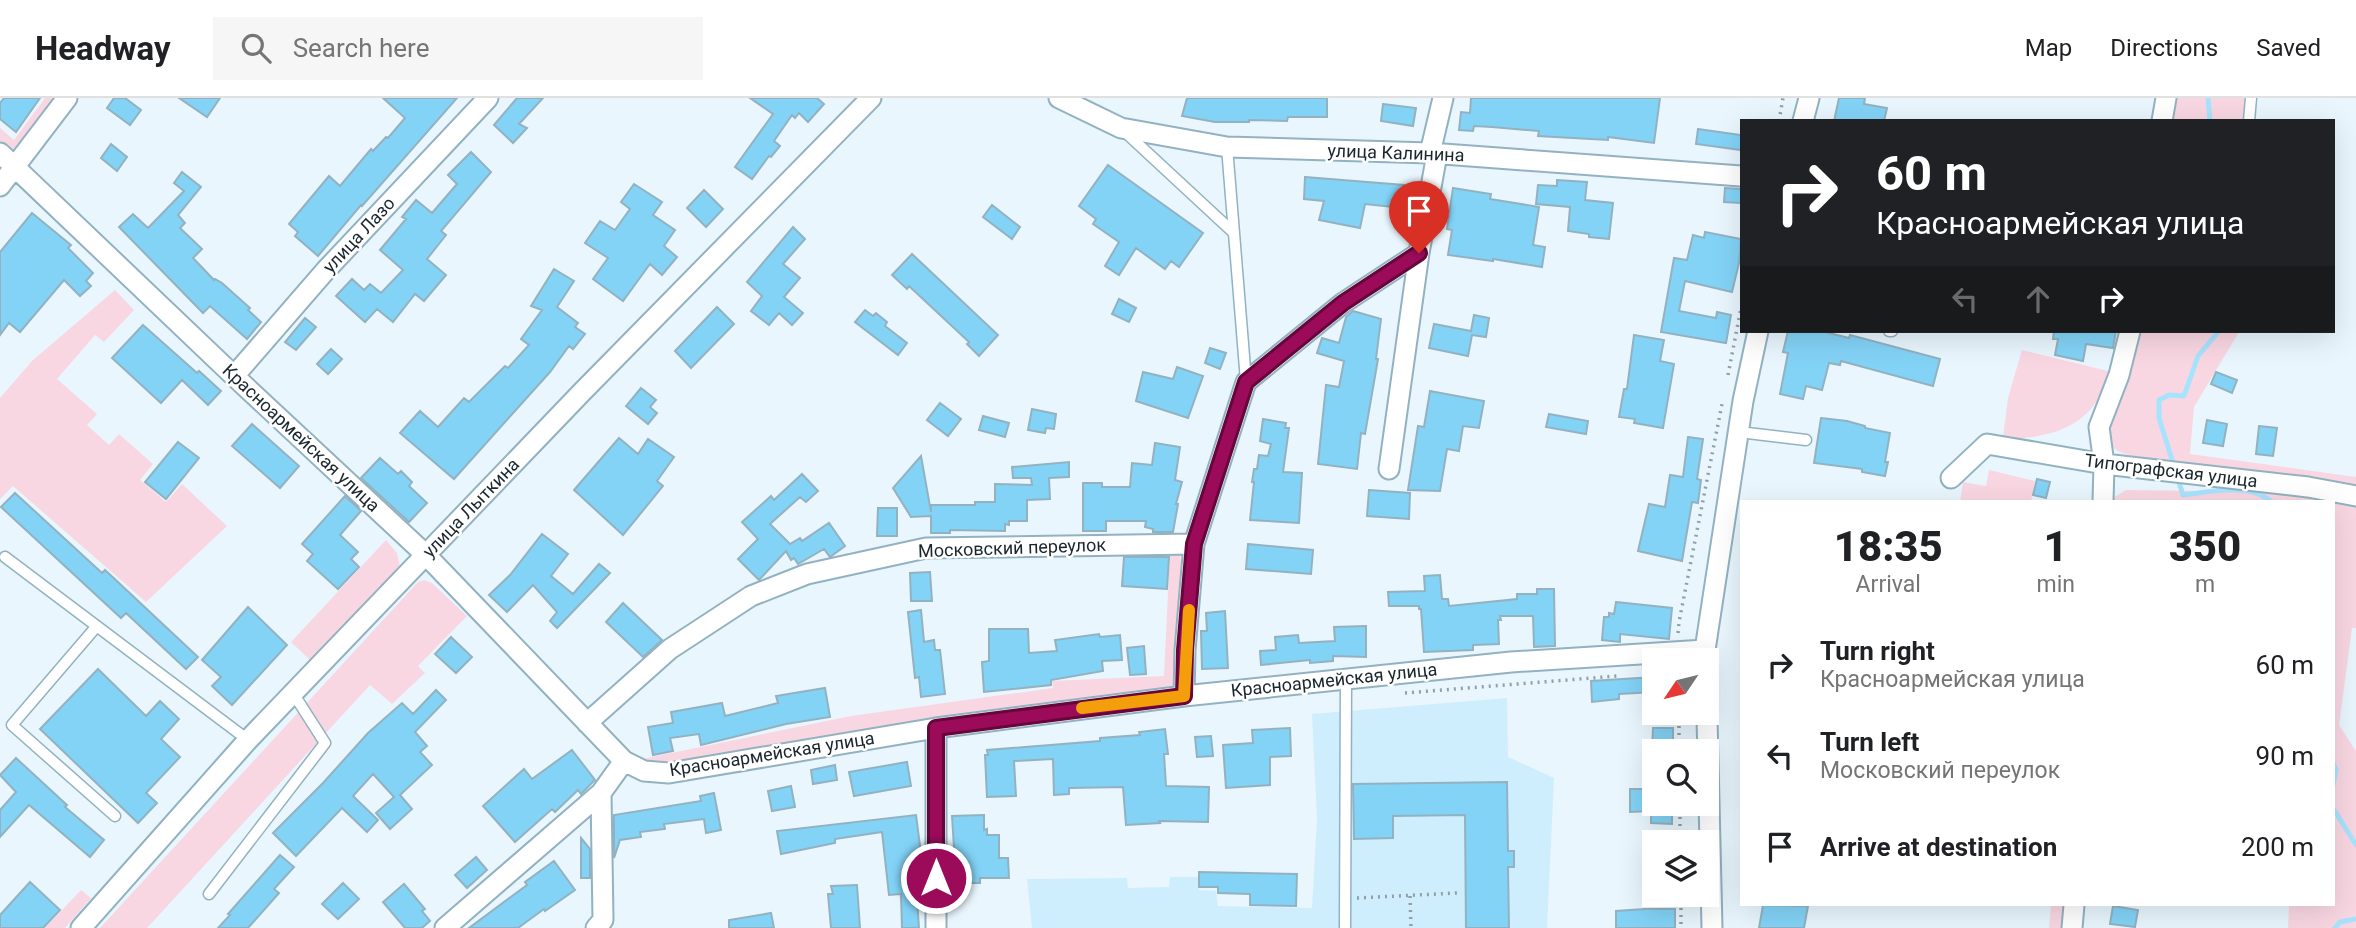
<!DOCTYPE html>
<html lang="en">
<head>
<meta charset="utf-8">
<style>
  :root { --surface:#fff; --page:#f6f6f6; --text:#202124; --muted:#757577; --line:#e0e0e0 }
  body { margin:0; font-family:Roboto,sans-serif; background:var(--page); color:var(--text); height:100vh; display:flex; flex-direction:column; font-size:26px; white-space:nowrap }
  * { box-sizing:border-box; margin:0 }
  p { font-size:23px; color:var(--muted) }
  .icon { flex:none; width:38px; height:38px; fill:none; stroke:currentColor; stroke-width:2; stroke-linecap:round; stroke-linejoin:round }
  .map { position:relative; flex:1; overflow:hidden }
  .drawer { position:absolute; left:1740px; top:402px; width:595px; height:406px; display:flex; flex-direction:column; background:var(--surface); border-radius:0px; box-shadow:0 7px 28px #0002 }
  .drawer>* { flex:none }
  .top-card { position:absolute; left:1740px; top:21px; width:595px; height:214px; border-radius:0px; box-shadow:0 7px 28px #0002; background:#202124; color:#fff; overflow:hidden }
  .needle { width:46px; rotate:235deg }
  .tools { position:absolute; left:1642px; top:550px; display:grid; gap:14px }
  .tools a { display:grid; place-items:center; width:77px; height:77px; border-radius:0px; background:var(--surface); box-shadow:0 7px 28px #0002; font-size:35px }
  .pin { position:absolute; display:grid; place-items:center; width:60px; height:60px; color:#fff; margin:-72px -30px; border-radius:50% 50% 50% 0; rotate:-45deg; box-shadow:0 0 7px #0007 }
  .pin .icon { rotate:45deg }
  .me { position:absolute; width:77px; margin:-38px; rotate:0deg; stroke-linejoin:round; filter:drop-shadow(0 0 5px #0008) }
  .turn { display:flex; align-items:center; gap:24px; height:147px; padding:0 21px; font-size:32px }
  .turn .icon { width:91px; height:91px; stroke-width:2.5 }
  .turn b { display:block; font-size:49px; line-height:60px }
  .lanes { display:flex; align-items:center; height:66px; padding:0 21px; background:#0003; justify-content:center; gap:35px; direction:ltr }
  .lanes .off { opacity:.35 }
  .eta { display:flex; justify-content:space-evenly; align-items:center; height:119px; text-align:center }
  .eta b { font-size:42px; font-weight:800; line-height:49px }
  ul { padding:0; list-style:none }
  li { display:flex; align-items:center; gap:21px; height:91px; padding:0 21px }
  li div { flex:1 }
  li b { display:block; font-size:26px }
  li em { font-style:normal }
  header { display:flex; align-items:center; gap:42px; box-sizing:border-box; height:98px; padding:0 35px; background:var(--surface); border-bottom:2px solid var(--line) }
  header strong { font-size:33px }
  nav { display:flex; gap:38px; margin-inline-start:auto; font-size:24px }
  .search { width:490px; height:63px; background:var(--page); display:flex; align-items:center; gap:18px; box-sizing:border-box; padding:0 24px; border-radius:0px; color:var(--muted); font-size:26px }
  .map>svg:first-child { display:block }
  .built { fill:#ceeefe }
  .green { fill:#f9d7e2 }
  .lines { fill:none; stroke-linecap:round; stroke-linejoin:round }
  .stream { stroke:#a8e3fe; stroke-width:5 }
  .building { fill:#83d3f7; stroke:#92b2c1; stroke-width:2 }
  .lane-casing { stroke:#92b2c1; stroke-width:13 }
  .street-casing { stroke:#92b2c1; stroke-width:23 }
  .path { stroke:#929fa5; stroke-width:3.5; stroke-dasharray:2 5; stroke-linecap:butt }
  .lane { stroke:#fff; stroke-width:10 }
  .street { stroke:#fff; stroke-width:19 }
  .route-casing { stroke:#65073a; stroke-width:18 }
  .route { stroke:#9b0b5a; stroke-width:12 }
  .slow { stroke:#f59e0b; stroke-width:12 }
  .labels { text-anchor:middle; stroke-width:5; stroke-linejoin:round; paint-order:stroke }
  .street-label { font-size:18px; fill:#1a262c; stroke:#fff }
</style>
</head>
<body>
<header>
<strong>Headway</strong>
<div class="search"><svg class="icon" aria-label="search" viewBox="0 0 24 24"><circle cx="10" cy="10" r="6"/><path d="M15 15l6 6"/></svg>Search here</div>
<nav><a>Map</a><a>Directions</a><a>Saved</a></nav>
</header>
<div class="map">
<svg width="2356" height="830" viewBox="0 0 2356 830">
  <rect width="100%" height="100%" fill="#e9f6fd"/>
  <!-- built -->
  <path class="built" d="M1507,600L1508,659L1554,680L1547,830H1032L1027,781L1127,780L1128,790L1169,789L1170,779H1198L1199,792L1216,793L1218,808L1312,810L1317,720L1312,616Z"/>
  <!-- green -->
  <path class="green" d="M45,0H57L14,59L0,46V30L14,42Z
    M2173,0H2257L2254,23H2170Z
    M115,192L134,212L104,244L95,237L57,281L97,316L87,327L109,347L119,336L153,366L140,382L166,404L182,386L227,428L146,504L13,388L0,401V300L32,263Z
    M2140,233L2239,234L2194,309L2190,356L2356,379V389L2281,375L2147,360C2126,357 2112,356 2104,335L2138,246Z
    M2022,252L2108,273C2106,281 2103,291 2099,299C2081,333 2038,342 2003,340L2008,300Z
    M1989,372L2035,383L2031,404H1960L1963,384L1986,388Z
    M2126,392L2283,394L2356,408V530H2352L2339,627L2356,653V830H2288L2289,807H2333V404H2112L2113,400Z
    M386,442L397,455L400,469L312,564L291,544Z
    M1170,453L1180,458L1182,470L1177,583L1168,593L1002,611L672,667H659L642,661L851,618L1053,590L1052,583L1164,578Z
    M424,482L432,485L467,518L418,568L425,575L392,606L370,587L147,830H100L418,484Z
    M81,792L91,800L65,830H45Z
    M2051,807H2068L2066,830H2049Z"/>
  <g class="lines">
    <!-- stream -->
    <path class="stream" d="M2208,0L2210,23
      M2174,368L2159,320V302L2169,297L2184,298L2198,258L2219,233
      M2177,378L2183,397C2210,394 2250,384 2272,404
      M2333,665L2336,672L2333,687
      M2333,710L2356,747
      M2335,830L2340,824L2356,821"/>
  </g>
  <!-- building -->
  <path class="building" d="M4,0H40L16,34L0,21V5Z
    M114,0H125L141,12L130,27L107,10Z
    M179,0H220L207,19Z
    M383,0H457L362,108L361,107L318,158L295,138L298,134L289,126L329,78L340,88L371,51L373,53L386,39L388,40L405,20Z
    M517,0H543L519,26L527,30L513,45L494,27Z
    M750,0H817L824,6L808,24L799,15L795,20L792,17L774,43L780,48L771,59L769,58L752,81L735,69L773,16Z
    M1187,0H1327V19H1288L1287,23L1249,22V24H1215L1182,18Z
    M1471,0H1660L1654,45L1608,39V42L1538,38L1539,33L1492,29L1474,28L1473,33L1459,32L1461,14L1470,15Z
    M1839,0H1865L1864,6L1887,10L1884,23H1834Z
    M1383,6L1416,10L1413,28L1381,23Z
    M1698,31L1741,37V52L1696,46Z
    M111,46L127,59L117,73L101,60Z
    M471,54L491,74L441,133L446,137L427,161L446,177L424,203L415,196L393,224L377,211L365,224L336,198L352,181L364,192L370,186L381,195L403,172L380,152L406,121L402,119L416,102L432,115L457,86L448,77Z
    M1108,67L1203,135L1179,169L1171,163L1165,171L1136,150L1119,177L1105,168L1119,144L1093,126L1096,121L1079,108Z
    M182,74L201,89L178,117L185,125L180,130L202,151L193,160L214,182L215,181L222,185L250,210L248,212L261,224L247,241L210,208L203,215L119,129L133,116L148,130L184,93L174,85Z
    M1305,79L1404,87L1402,110L1365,106L1360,130L1319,122L1324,103L1304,101Z
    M1557,82L1587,84L1585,102L1613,105L1609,141L1589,139V136L1568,133L1570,109L1536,106L1538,87L1557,88Z
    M634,86L662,104L653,117L675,132L664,148L677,159L662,177L650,166L623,203L593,181L608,160L585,145L600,123L615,132L630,111L621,104Z
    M1453,90L1491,96L1490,101L1539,109L1533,147L1545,149L1542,169L1493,161V163L1448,157L1452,132L1447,131Z
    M1725,90L1741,91V105L1724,104Z
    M704,92L723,111L706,129L687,110Z
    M992,107L1020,129L1012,141L983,119Z
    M32,115L71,147L68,150L93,175L86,183L91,188L80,198L64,182L20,234L9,225L0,237V154Z
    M793,129L805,141L783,166L800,180L784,199L803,215L792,227L779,215L769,227L751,213L762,198L747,184Z
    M1705,134L1741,141L1739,165L1732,194L1685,183L1679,213L1716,220L1717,214L1731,217L1726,245L1661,234L1674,160L1687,162L1693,137L1704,140Z
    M912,156L998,237L979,258L967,246L969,244L909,188L907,191L892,177Z
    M554,171L574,183L557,209L578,225L575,229L585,236L573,251L569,248L550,274L454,381L400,335L420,313L438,329L464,300L469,304L505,268L508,270L529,247L521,241L542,212L531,208Z
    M1119,201L1136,210L1129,224L1112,216Z
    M717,209L734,226L691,270L675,253Z
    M865,212L873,218L876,215L887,224L885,228L907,245L898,257L855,224Z
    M1353,213L1381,221L1376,261H1378L1365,336L1361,335L1357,371L1318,366L1326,287L1339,289L1344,263L1317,255L1322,240L1339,245L1346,219Z
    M1474,217L1489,220L1486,239L1472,237L1468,258L1429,250L1434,226L1471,233Z
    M305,220L316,229L296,252L285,244Z
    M143,227L197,275L199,273L221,293L208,307L182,282L161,305L112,260Z
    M1788,233H1821L1849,240L1850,237L1940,261L1933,288L1841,263L1840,267L1829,265L1822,292L1806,288L1803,301L1780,296L1788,255L1783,254Z
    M2054,233H2116L2113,250L2086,246L2083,263L2055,257L2058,241H2053Z
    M1634,237L1664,242L1660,263L1674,266L1663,330L1634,325L1635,321L1619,319L1624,291H1627Z
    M1210,250L1226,255L1220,271L1205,265Z
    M331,251L342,261L328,276L317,266Z
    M1177,269L1203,278L1188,320L1136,303L1143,274L1173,281Z
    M2216,274L2237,282L2232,295L2211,286Z
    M641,290L656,302L650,309L657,315L648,326L626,308Z
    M1430,293L1484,303L1479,330L1463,328L1459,353L1447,351L1440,393L1408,392L1418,328L1424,329Z
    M940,305L961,321L948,338L927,322Z
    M1032,311L1056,316L1054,331L1046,330L1045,335L1028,332Z
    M1549,316L1588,323L1586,336L1546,329Z
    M983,318L1009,325L1005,339L979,332Z
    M1821,320L1847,323L1865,328V330L1890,335L1885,364H1888L1885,378L1862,374V371L1814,365Z
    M1263,321L1286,325L1285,330H1289L1283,374L1302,375L1299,425L1250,422L1254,384H1252L1254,371H1257L1259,357L1268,358L1271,346L1260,343Z
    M2207,322L2227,326L2223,348L2203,345Z
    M252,326L299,368L280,390L232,348Z
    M2259,328L2277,330L2273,358L2256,356Z
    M1688,339L1703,341L1697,381L1701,382L1698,405L1692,404L1682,463L1638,453L1649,406L1665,409L1670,377L1683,379Z
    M619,340L638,356L648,341L674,359L657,383L663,388L623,437L574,392Z
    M178,344L199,360L166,401L145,384Z
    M1155,345L1180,349L1175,382L1182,384L1176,406H1178L1173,434H1153V431L1145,429L1146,423H1106V433H1083V385H1102V389H1130L1132,365L1152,367Z
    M921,358L931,414V407H975V404H995V386L1032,387L1031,380H1013L1012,369L1069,364V379L1049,380L1050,401L1027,402V423H1009V427L1005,426V433L950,432V435H931V418L911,419L893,390Z
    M380,360L398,376L401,373L412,384L409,388L427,405L409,424L361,380Z
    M802,376L818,393L806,404L800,399L770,426L790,446L800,440L802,443L829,425L845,448L830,459L824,451L798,466L794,460L791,462L786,453L759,482L738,461L758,441L742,424L771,398L774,402Z
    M2037,381L2050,384L2046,400L2033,397Z
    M1369,392L1410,395L1409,421L1367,418Z
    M15,395L102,475L105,472L198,559L186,571L126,515L121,520L1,409Z
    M345,398L361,413L340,437L358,454L351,461L359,469L338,491L307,463L313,456L302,446Z
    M878,410H897V438H877Z
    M542,436L568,456L551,478L573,496L599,466L610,475L557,530L550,523L557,514L533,487L507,514L489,497L510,477Z
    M1248,446L1313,452L1311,476L1246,471Z
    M1124,459H1169L1167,491L1122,488Z
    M930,474L932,503H911L910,475Z
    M1440,477L1442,501H1448L1449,508L1517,501V496H1537V491H1554L1555,548L1534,549L1533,518H1500L1501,522H1498L1499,546L1473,547V552L1424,554L1421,511H1419V508H1389L1388,494L1425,493L1424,478Z
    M1616,504L1672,510L1669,541L1620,536V544L1602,542L1604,519H1609V515L1614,516Z
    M623,505L662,542L643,559L606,524Z
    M248,509L287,547L232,607L212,588L221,579L202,562Z
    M921,512L924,544L934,542L935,552H940L945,596L921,599L919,579L915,580L908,514Z
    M1225,513L1228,570L1202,571L1201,533H1207L1206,515Z
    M1366,528V559L1333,558V563L1310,565V562L1261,567L1260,553L1276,552L1275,539L1298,537L1299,545L1335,543L1334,529Z
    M989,531H1028L1029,555L1057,553L1055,542L1099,536L1100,539L1120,537L1122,562L1102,563L1103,573L1051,582V587L984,594L982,564L989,563Z
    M451,539L472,559L456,575L435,556Z
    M1144,548L1146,576L1130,577L1127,550Z
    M98,571L146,618L160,603L179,621L161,641L180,659L146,695L157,705L138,725L40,631Z
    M1654,579V594L1619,596V601L1592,604L1591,583Z
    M825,590L830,619L786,626L701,647L699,636L670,640L673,653L653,657L648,629L673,625L671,614L722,605L725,618L778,605L776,598Z
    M436,592L446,602L415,634L427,648L420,654L432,667L400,697L412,711L390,731L376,715L394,699L373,676L353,698L378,722L367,734L342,710L296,758L273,735L323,685L368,635L402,605L413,616Z
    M1290,630L1291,658L1270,659V687L1226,690L1223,647L1253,645L1252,632Z
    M1653,630H1673V653H1652Z
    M1165,631L1168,656H1164L1166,688L1209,689L1208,724L1159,723L1160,725L1126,727L1123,689L1069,690V696L1054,697L1053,661L1014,663L1016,698L987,699L985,657H988L987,652L1100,643V640L1140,637L1139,634Z
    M1211,638L1213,658L1197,659L1195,639Z
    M572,652L595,682L581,696L578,692L555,714L552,711L515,744L483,708L524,671L532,681Z
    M16,660L67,707L65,709L104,742L90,759L29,707L0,739V712L16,694L0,677Z
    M907,664L911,688L854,698L849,674Z
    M835,667L837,682L813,686L811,672Z
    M1507,684L1508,753H1514V769H1508L1509,830H1466L1465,717L1393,718V740L1354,741L1353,686Z
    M791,688L795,709L772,713L768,693Z
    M1630,691H1654V705H1672V726L1651,725V713L1630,714Z
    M714,695L721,732L706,735L704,721L664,726L665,731L640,734L641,739L620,742L614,760V717L701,703L700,698Z
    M916,717L923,771L915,772L919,830H902L901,796L889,797L882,734L835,741V745L781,756L777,733Z
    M984,717V732L987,731V737H999V760H1008L1009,780H980V785H960L959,766H955L952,718Z
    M581,740L590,751V780H581Z
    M280,757L294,769L274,791L279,795L248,830H218L230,817L228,816Z
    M476,759L487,772L467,790L455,777Z
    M554,763L575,792L545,813L544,811L518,830H469L527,787L525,784Z
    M1199,774L1297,776L1296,808L1250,807V796L1218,795V789H1199Z
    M30,784L60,812L43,830H0V817Z
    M343,785L359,801L338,821L322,806Z
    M404,786L425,811L422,813L430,823L422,830H405L383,804Z
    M857,787L860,830H831L828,796H833L831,788Z
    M1763,807L1808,808L1804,830H1759Z
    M2113,808L2138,812L2135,829L2110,826Z
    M1645,811H1675V830H1616V813Z
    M771,815L774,830H729V822Z"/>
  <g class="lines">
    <!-- lane casing -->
    <g class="lane-casing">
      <path id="lane" d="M2249,23L2251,0
        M1124,33L1234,135
        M1227,49L1246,283
        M1889,233H1892
        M1739,334L1806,342
        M5,459L248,642
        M96,529L12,627L115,718
        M209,796L325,645L293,595
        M1345,830L1346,581"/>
    </g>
    <!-- street casing -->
    <g class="street-casing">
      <path id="street" d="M1059,0L1121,30L1227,49L1430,55L1741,78
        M1803,23L1809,0
        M2162,23L2166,0
        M0,55L234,278L426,457L624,663L644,673L669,675L936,630L1184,598L1511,564L1705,552
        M1430,55L1443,0
        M0,88L67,0
        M234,278L326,172L488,0
        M1389,371L1419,155L1437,56
        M1951,380L1987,346L2104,366L2308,389L2356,398
        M2103,404L2104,366L2099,329L2119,277L2130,233
        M1706,562L1705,552L1743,303L1758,233
        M1706,578L1712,830
        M1184,598L1185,552L1194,446L1246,284L1343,205L1419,155
        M587,625L670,551L751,498L807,476L926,450L1194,446
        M936,630V830
        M601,695L624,663
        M81,830L248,642L582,294L871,0
        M445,830L601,695L603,822L596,830
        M2072,830L2074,807"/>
    </g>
    <!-- path -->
    <path class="path" d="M1779,23L1783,0
      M1728,277L1741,210
      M1678,535L1679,524L1722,306
      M1405,595L1617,578
      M1679,614V653
      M1680,705V744
      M1681,796V830
      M1410,798L1411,830
      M1357,800L1457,795"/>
    <!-- lane -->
    <use href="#lane" class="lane"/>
    <!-- street -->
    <use href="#street" class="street"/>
  </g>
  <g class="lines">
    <!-- route casing -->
    <g class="route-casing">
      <path id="route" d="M936,780V630L1184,598L1185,552L1194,446L1246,284L1343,205L1419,155"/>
    </g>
    <!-- route -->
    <use href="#route" class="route"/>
    <!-- slow -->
    <path class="slow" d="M1082,610L1184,598L1189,512"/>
  </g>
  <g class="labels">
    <!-- street labels -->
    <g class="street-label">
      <text transform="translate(1396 55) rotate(2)" y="6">улица Калинина</text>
      <text transform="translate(359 137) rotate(-47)" y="6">улица Лазо</text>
      <text transform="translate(301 340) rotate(43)" y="6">Красноармейская улица</text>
      <text transform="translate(2171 373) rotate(7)" y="6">Типографская улица</text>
      <text transform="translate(471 410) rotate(-46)" y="6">улица Лыткина</text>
      <text transform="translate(1012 450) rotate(-2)" y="6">Московский переулок</text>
      <text transform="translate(1334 582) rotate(-6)" y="6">Красноармейская улица</text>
      <text transform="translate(772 656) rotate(-9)" y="6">Красноармейская улица</text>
    </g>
  </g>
</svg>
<div class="tools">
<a><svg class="needle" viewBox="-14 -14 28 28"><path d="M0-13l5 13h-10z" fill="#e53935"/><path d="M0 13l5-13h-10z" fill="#757577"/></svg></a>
<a><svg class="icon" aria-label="search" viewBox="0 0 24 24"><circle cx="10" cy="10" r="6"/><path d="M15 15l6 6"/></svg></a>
<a><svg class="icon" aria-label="layers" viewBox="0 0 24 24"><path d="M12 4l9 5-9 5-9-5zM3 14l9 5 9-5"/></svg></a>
</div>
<div class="pin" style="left:1419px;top:155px;background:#d93025"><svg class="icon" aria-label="arrive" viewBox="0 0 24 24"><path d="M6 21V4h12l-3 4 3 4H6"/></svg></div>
<svg class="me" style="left:936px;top:780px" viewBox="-20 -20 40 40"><circle r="17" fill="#9b0b5a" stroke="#fff" stroke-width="3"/><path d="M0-11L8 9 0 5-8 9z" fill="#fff"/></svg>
<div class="top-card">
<div class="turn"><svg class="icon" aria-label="right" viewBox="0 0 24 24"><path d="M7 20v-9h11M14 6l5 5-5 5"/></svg><div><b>60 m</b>Красноармейская улица</div></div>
<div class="lanes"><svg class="icon off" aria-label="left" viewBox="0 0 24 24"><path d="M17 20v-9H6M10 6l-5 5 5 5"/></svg><svg class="icon off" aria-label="ahead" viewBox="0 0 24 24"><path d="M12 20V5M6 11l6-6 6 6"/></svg><svg class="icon" aria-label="right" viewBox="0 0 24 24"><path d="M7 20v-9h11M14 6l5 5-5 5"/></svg></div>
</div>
<section class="drawer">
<div class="eta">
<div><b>18:35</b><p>Arrival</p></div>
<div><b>1</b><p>min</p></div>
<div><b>350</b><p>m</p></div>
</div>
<ul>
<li><svg class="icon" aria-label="right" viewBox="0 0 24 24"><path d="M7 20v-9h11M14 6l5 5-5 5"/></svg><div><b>Turn right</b><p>Красноармейская улица</p></div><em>60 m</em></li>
<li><svg class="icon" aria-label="left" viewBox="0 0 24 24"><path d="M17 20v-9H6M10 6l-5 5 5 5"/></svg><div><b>Turn left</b><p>Московский переулок</p></div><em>90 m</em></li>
<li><svg class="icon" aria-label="arrive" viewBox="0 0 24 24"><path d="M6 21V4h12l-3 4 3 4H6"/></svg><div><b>Arrive at destination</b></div><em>200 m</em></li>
</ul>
</section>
</div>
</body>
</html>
